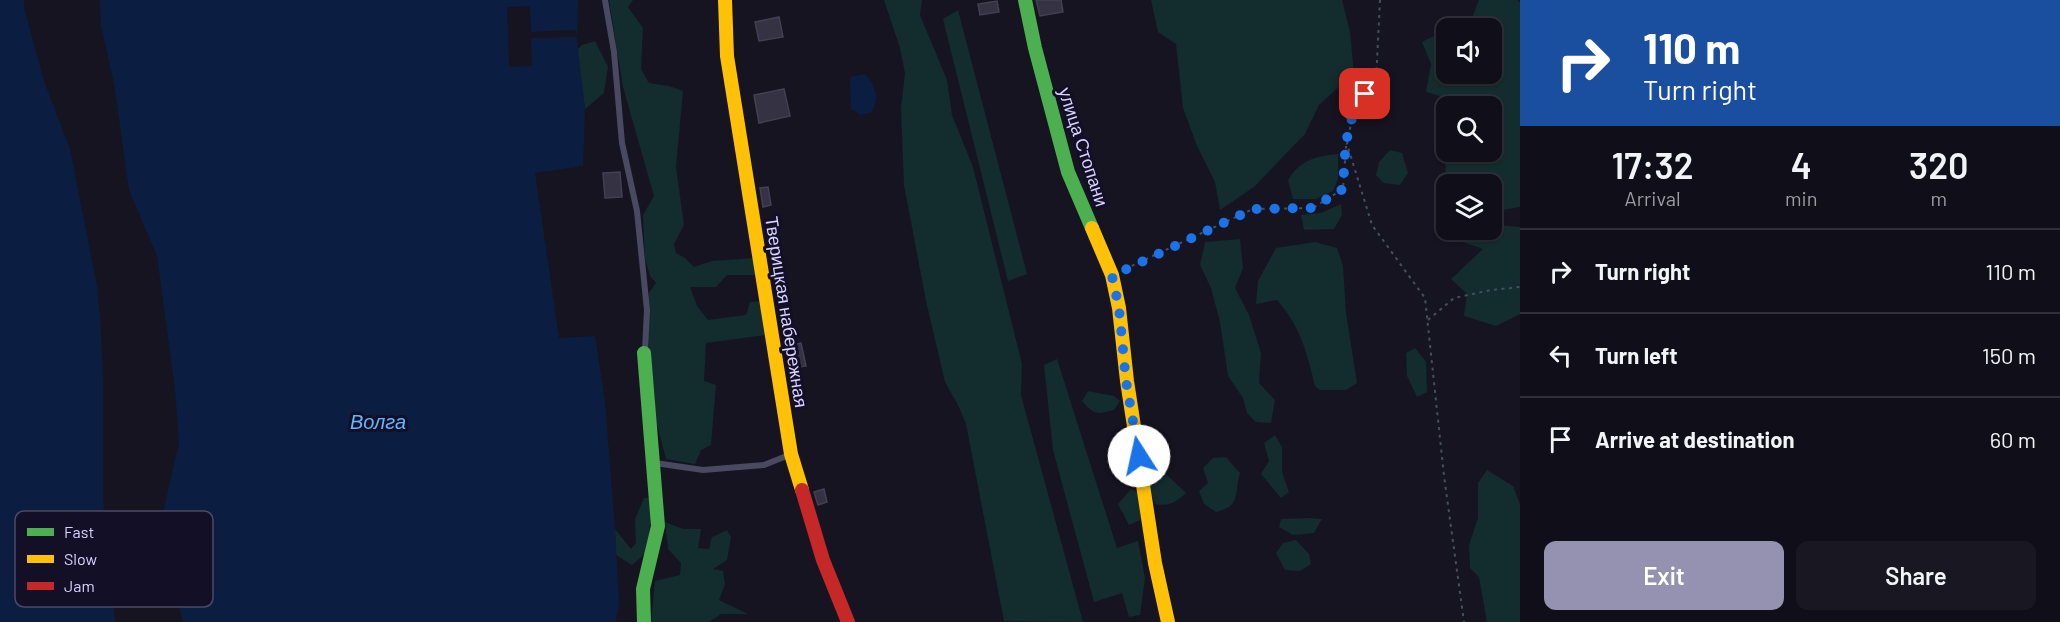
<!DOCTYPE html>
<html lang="en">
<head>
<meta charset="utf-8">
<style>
  :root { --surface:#100f19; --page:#191822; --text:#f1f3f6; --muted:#9c9ca2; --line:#302f38; --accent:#9591b1 }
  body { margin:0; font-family:Barlow,sans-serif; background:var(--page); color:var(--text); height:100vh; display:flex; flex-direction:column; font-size:22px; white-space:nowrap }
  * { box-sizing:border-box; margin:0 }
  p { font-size:20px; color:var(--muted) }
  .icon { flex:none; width:33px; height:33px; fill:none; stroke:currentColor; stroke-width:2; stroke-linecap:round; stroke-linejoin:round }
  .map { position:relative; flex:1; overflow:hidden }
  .details { display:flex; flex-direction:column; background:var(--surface); width:540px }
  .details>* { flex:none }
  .hud { background:#1a4fa0; color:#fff; overflow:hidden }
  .controls { position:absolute; left:1436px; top:18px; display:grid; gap:12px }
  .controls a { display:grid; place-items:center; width:66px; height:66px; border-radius:12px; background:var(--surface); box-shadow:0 2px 4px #0004,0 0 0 2px var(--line); font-size:30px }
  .pin { position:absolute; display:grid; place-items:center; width:51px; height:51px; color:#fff; margin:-26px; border-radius:12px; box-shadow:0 3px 9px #0006 }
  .me { position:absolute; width:66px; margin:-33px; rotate:350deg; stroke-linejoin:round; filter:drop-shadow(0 0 4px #0008) }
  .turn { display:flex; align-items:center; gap:21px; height:126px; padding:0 24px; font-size:27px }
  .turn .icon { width:78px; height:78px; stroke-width:2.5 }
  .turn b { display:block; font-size:42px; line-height:51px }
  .eta { display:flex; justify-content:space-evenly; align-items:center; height:102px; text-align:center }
  .eta b { font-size:36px; font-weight:600; line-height:42px }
  .button { display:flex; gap:12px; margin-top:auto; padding:12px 24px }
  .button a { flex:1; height:69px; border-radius:12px; background:var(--accent); color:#fff; font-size:24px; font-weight:600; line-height:69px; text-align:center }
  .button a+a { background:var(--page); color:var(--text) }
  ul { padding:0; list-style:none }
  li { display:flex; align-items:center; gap:18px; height:84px; padding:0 24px; border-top:2px solid var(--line) }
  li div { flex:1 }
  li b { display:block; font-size:22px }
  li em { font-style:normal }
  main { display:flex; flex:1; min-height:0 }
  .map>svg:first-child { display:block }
  .green { fill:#132c2d }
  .water { fill:#0b1e41 }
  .pier { fill:#161421 }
  .building { fill:#343243; stroke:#433f54; stroke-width:1.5 }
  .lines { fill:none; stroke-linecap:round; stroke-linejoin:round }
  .path { stroke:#44505f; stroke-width:2; stroke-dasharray:3 4.5; stroke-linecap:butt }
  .lane { stroke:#4a4962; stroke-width:6 }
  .fast { stroke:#4caf50; stroke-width:14 }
  .slow { stroke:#ffc107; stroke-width:14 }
  .jam { stroke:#c62828; stroke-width:14 }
  .route { stroke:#1a73e8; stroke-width:10; stroke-dasharray:0 18 }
  .labels { text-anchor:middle; stroke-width:6; stroke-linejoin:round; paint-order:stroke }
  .street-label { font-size:18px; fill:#d9d4ff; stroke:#130f26 }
  .water-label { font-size:20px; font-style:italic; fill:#62b6ff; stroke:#130f26 }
  .key { fill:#130f26; stroke:#4e4a67; stroke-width:1.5 }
  .key-label { font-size:16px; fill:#d9d4ff }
</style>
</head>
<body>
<main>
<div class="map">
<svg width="1520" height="622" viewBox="0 0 1520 622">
  <rect width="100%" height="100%" fill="#161421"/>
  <!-- green -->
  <path class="green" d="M609,0H633L628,7L643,28L641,69L649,83L669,86L683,91L676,167L684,225L674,244L676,253L685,258L694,267L712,261L755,258L759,275H727L716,287H690L697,306L708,320L746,315L750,302L762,301L765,335L706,343L704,381L716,385L711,445L701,450L695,464L666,459L652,406L655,399L648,340L649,293L656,283L650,276L645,258L643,215L654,196L623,87Z
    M884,0H922L920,15L947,80L952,115L973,167L1022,364L1021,395L1083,622L1004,621L966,424L958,405L945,382L926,301L904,185L901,108L905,73L900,48Z
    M1151,0H1342L1350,32L1354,73L1319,105L1305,134L1254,187L1220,210L1215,182L1197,146L1183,108L1176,44L1158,32Z
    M1479,0H1518L1520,3V207L1491,212V184H1446L1445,204L1446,120V152H1491V106H1447V98L1426,92L1431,64L1422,42L1446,30V74H1491V28H1451L1470,23Z
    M958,10L1027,274L1008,281L943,19Z
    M595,41L608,67L604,93L585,109L577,50L582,45Z
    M1390,150L1402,153L1408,173L1400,185L1384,183L1376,175L1379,162Z
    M1338,154V179L1333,191L1316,199H1293L1288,180C1300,160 1316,156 1338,154Z
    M1341,204L1342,215L1334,229L1304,230L1301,215L1321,213Z
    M1495,225L1520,227V314L1496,326L1464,316L1467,294L1451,279L1483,249L1463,242L1465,230H1491V226Z
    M1240,239L1243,268L1235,288L1249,315L1261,353L1259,383L1275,400L1271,423L1256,422L1247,413L1243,398L1228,376L1220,322L1211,288L1200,265L1205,242Z
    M1315,242L1337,248L1343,266L1346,313L1357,383L1346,390H1320L1315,386C1307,352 1300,326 1277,300L1256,304L1258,281L1276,248Z
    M1415,348L1426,362L1427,392L1417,397L1407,376L1406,353Z
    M1057,359L1117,548L1138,541L1145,578L1140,615L1129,617L1122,593L1094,602L1053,450L1044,365Z
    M1088,391L1114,396L1120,401L1114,410C1097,414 1095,416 1082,401Z
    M1275,435L1282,447V472L1289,492L1281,498L1261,474L1269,461L1264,443Z
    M1226,457L1240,473C1234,495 1241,506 1216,512L1204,504L1199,491L1208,483L1203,468L1213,458Z
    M1154,467L1167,475L1186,493C1176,502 1169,507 1155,504L1148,481Z
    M1487,470L1513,486L1520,504V622H1487L1479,577L1470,568L1469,545L1478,518V483Z
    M1131,489L1141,493L1140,520L1129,525L1118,504Z
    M644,498H653L647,552L632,565L616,555L615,529L631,549L636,543L635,519Z
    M1308,518L1322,519L1314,533L1293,535L1279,527L1281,519Z
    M665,522L683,529H701L698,548L709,549L712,537L727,530L731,537L727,560L713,569L723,571L725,584L719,600L748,614H721L709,622H651L655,581L680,575L681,563L668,549Z
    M1296,540L1309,554L1311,564L1300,571L1285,570L1276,553L1283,543Z"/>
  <!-- water -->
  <path class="water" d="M0,0H24V8L44,81L70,149L97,286L101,331L103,379V499L115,622H0Z
    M100,0H578L577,40L585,109L583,166L535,173L559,338L595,336L605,402L615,529L619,602L616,622H183L164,544L163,513L179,443L175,389L157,256L129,190L114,83L101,26Z
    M865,74C875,85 880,97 872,112L861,115L851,109L850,77Z"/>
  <!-- pier -->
  <path class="pier" d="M530,6L531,32L576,30L577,37L531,38L532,66L509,67L507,7Z"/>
  <!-- building -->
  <path class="building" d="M1036,0H1061L1063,12L1040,16Z
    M997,1L999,12L980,15L978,4Z
    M779,17L783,37L759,41L755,22Z
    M784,89L790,116L759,123L754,95Z
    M620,172L622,197L605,198L603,173Z
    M768,187L771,205L763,207L760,188Z
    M783,273L786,288L776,290L774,274Z
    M801,343L806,366L789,369L785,346Z
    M824,489L827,502L818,505L814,492Z"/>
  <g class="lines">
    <!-- path -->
    <path class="path" d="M1380,0L1376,81L1354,108L1347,144L1372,225L1425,298L1444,476L1464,622
      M1125,269L1253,209L1313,208L1343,189L1346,146
      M1428,320L1454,298L1491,290L1520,287"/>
    <!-- lane -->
    <path class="lane" d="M605,0L614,52L622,143L637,211L647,310L645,350
      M655,463L703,470L764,465L789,455"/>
    <!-- fast -->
    <path class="fast" d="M1025,0L1035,48L1068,172L1092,228
      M644,353L658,526L643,589L644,622"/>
    <!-- slow -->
    <path class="slow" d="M725,0L727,56L791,454L802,490
      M1092,228L1112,275L1119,308L1127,381L1155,563L1168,622"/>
    <!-- jam -->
    <path class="jam" d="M802,490L823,560L848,622"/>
  </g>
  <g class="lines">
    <!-- route -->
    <path class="route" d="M1139,456L1126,381L1119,308L1112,276L1253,209L1313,208L1343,189C1345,156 1344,121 1365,94"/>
  </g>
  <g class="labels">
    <!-- street labels -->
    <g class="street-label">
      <text transform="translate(1083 147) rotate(72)" y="6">улица Стопани</text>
      <text transform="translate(786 312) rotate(81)" y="6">Тверицкая набережная</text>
    </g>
    <!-- water labels -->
    <g class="water-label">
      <text x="378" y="429">Волга</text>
    </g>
  </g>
  <!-- legend -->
  <rect x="15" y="511" width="198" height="96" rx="9" class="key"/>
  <rect x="27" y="528" width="27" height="8" fill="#4caf50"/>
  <rect x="27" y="555" width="27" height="8" fill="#ffc107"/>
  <rect x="27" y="582" width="27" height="8" fill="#c62828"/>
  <g class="key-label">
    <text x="64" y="538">Fast</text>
    <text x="64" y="565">Slow</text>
    <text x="64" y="592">Jam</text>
  </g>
</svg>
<div class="controls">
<a><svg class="icon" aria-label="sound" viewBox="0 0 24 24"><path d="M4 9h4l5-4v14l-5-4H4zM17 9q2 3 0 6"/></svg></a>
<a><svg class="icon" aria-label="search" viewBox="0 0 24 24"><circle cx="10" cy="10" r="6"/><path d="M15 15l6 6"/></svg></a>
<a><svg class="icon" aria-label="layers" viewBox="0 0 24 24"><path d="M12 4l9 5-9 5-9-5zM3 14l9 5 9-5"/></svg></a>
</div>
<div class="pin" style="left:1365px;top:94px;background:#d93025"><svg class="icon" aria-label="arrive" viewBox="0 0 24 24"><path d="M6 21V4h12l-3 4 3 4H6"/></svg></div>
<svg class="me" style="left:1139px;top:456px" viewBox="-20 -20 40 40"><circle r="19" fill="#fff"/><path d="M0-13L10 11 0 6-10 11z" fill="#1a73e8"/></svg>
</div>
<section class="details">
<div class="hud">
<div class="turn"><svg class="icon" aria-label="right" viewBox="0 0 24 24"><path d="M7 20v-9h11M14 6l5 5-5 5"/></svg><div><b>110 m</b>Turn right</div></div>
</div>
<div class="eta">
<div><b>17:32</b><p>Arrival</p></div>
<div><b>4</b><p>min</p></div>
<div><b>320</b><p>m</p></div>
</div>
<ul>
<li><svg class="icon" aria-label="right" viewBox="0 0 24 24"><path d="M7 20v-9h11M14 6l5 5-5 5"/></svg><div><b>Turn right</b></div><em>110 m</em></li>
<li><svg class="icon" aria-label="left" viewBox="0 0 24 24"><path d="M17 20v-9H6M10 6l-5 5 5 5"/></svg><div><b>Turn left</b></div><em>150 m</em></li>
<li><svg class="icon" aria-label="arrive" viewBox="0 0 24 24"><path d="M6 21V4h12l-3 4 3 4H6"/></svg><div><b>Arrive at destination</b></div><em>60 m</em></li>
</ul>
<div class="button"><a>Exit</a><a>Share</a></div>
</section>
</main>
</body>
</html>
